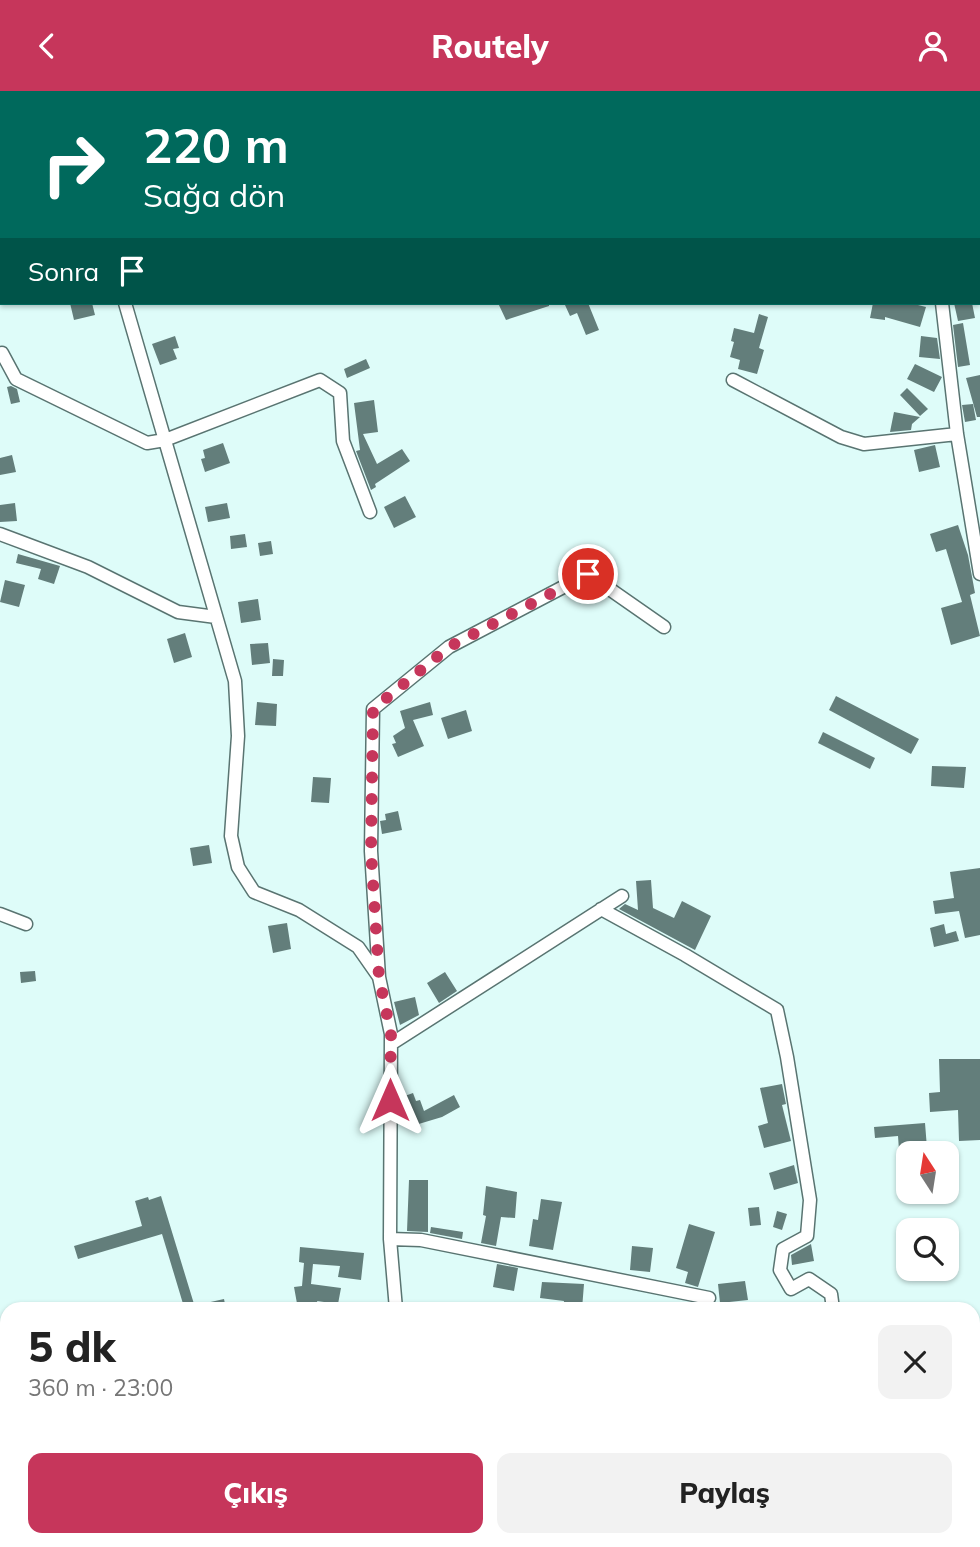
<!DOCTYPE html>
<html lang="tr">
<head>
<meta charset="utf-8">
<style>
  :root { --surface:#fff; --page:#f2f2f2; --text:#222; --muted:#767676; --accent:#c6365b }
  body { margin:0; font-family:Mulish,sans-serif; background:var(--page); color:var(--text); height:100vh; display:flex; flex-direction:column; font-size:26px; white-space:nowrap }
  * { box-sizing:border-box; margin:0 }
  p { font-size:23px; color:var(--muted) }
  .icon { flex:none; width:38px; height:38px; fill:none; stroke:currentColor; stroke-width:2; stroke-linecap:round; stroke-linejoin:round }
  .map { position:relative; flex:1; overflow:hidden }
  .details { position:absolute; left:0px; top:1211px; width:980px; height:245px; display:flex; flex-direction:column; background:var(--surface); border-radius:21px 21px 0 0; box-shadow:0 2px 5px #0004 }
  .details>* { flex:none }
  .top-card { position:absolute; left:0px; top:0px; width:980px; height:214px; box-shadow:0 2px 5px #0004; background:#00695c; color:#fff; overflow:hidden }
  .needle { width:46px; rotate:348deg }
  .tools { position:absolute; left:896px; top:1050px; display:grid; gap:14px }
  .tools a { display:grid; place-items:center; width:63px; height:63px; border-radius:14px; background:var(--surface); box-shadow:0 2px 5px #0004; font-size:35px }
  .pin { position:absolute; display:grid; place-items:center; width:60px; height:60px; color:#fff; margin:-30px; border:4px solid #fff; border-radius:50%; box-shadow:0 2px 7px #0007 }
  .me { position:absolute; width:77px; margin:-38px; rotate:0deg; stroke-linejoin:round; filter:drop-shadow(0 0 5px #0008) }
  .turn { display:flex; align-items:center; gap:24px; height:147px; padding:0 28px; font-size:32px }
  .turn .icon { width:91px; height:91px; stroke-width:2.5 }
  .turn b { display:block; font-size:49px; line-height:60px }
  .then { display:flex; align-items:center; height:66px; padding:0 28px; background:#0003; gap:14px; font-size:26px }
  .round { display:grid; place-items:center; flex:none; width:74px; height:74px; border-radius:14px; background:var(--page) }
  .summary { display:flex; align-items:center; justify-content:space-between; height:119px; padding:0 28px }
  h1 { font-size:42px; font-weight:800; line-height:52px }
  .primary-button { display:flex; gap:14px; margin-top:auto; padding:14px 28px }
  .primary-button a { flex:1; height:80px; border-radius:14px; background:var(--accent); color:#fff; font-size:28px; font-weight:800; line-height:80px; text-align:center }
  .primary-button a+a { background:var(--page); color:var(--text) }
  header { display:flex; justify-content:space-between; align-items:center; height:91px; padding:0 28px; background:var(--accent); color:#fff; font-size:32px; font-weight:800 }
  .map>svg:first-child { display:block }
  .building { fill:#637e7b }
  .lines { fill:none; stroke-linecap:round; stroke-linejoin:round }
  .minor-casing { stroke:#597471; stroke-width:15 }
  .minor { stroke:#fff; stroke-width:12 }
  .route { stroke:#c6365b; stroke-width:12; stroke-dasharray:0 21.6 }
</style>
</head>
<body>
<header><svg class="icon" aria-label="back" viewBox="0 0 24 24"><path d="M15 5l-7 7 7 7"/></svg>Routely<svg class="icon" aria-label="person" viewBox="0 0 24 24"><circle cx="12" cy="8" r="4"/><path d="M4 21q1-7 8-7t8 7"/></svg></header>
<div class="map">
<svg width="980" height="1456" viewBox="0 0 980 1456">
  <rect width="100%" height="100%" fill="#defcf9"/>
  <!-- building -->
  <path class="building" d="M70,212H92L95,224L74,229Z
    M498,212H549V215L506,229Z
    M571,212H588L599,239L586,244L577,222L570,225L565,214Z
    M873,212H910L926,216L920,236L885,226V229L870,227Z
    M954,212H972L975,227L958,230Z
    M759,223L768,226L759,257L764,259L757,283L738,278L740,269L730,266L734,251L731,250L734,237L754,242Z
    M963,232L970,274L958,276L953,234Z
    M175,245L179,257L173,258L177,268L160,274L152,253Z
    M921,245L937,247L940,268L919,266Z
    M366,268L370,277L347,287L344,278Z
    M915,273L942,286L934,301L907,288Z
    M980,284V326H977L966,287Z
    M11,295L17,298L20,311L11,313L7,296Z
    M907,297L928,318L920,325L900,304Z
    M374,309L378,341L363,343L377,373L402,358L410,370L375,393L376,396L371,399L356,360L360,359L354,312Z
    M973,313L976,329L965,331L962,314Z
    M894,321L920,326L912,333L911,339L890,341Z
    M223,352L230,372L205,381L201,368L205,367L203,359Z
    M935,354L940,376L919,381L914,359Z
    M12,364L16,381L0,384V367Z
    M405,405L416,426L394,437L384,416Z
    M15,412L17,430L0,431V414Z
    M227,412L230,427L208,431L205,416Z
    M958,434L968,464L975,502L970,504L980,545L951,554L941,517L962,511L946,458L936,461L930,443Z
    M245,443L247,456L231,458L230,445Z
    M271,450L273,463L260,465L258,452Z
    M18,463L60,475L54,493L38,488L41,478L16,472Z
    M5,489L25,494L19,516L0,511Z
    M258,508L261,529L241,532L238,511Z
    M185,542L192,566L174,572L167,548Z
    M268,552L270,572L252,574L250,553Z
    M273,568L284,569L283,585H272Z
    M836,605L919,648L911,663L829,619Z
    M257,611L277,613L276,635L255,634Z
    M430,611L433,624L413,629L424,655L398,666L392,653L396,652L393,645L405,637L400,620Z
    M466,619L472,640L448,648L441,627Z
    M823,641L875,667L870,678L818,652Z
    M932,675L966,676L964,697L931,695Z
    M313,686L331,687L329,712L311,711Z
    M398,720L402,739L382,743L380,730L386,729L385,723Z
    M209,754L212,772L193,775L190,757Z
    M980,777V844L965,847L959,820L935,823L933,810L954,807L950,781Z
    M651,789L653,817L674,827L682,810L711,825L695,859L619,818L625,813L638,819L636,790Z
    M287,832L291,858L273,862L268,835Z
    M944,833L946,843L956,840L959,850L934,856L930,837Z
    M35,880L36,890L21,892L20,881Z
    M445,881L457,900L439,912L427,892Z
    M415,906L419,924L400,934L394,911Z
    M939,968H980V1049L959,1050L958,1019L930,1021L929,1002L940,1001Z
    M782,993L786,1013L782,1014L791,1050L764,1057L758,1035L768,1032L760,997Z
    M413,1002L416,1010L420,1009L424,1020L454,1004L460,1016L442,1026L412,1035L402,1006Z
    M925,1032L927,1057L899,1059L898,1045L875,1047L874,1036Z
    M794,1074L798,1092L774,1099L769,1082Z
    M409,1089H428V1141L407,1140Z
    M486,1095L517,1101L515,1127L501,1126L496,1155L481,1152L486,1125L483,1124Z
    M161,1105L194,1213L184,1216L162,1143L78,1168L74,1155L142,1135L135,1110L148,1106L149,1109Z
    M541,1108L562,1111L553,1159L529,1155L533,1128L538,1129Z
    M759,1116L761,1134L750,1135L748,1117Z
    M777,1120L787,1123L782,1139L773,1136Z
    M689,1133L715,1141L698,1196L685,1192L688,1181L676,1177Z
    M431,1136L463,1141L462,1148L430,1142Z
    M811,1153L814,1170L792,1174L791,1164Z
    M632,1155L653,1157L650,1181L630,1179Z
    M300,1156L364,1162L361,1189L338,1186L340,1175L313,1173L311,1193L341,1197L338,1213L317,1210L320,1218H298L294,1196L302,1195L304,1172L299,1171Z
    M497,1173L518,1177L514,1200L493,1196Z
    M745,1190L748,1209L720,1212L718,1193Z
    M542,1191L584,1193L582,1218H563L564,1210L540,1207Z
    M224,1208L226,1218H197V1214Z"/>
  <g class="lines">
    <!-- minor casing -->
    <g class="minor-casing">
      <path id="minor" d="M63,0L64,2
        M464,0L465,2
        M525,0V2
        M586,0V2
        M729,0L737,2
        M978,118L980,117
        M125,212L235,590L238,645L231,745L238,776L254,801L299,819L358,856L379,886L391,943L390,1148L396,1218
        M942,212L957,343L980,483
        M2,262L16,288L147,352L165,349L320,289L340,302L343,350L370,421
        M733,289L841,346L864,353L957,343
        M0,443L88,476L178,521L216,526
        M601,818L685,864L777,919L787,966L810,1109L807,1145L783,1158L780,1179L791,1198L809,1188L831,1203L833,1218
        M0,823L26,833
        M379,886L371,760L373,618L449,556L588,483L664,536
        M391,953L622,805
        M390,1148L421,1149L709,1207
        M0,1307L7,1315
        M974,1340L980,1406
        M0,1423L7,1417
        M148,1449L150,1456
        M537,1456V1449"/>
    </g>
    <!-- minor -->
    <use href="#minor" class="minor"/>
  </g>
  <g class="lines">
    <!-- route -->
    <path class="route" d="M390,1009L391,943L379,886L371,760L373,618L449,556L588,483"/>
  </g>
</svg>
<div class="tools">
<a><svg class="needle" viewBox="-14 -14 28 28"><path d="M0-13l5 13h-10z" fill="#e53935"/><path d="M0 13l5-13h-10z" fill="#767676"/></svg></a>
<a><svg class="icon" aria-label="search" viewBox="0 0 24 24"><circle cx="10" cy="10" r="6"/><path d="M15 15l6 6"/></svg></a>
</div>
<div class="pin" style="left:588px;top:483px;background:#d93025"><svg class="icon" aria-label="arrive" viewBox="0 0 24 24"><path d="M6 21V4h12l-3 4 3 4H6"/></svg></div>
<svg class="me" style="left:390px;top:1009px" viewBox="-20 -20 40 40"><path d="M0-17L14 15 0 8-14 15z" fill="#c6365b" stroke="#fff" stroke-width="4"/></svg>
<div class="top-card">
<div class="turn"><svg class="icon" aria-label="right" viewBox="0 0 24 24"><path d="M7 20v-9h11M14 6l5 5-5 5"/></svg><div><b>220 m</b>Sağa dön</div></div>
<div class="then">Sonra<svg class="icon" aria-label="arrive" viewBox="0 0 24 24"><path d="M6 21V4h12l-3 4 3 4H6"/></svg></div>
</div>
<section class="details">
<div class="summary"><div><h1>5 dk</h1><p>360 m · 23:00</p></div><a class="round"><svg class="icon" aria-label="close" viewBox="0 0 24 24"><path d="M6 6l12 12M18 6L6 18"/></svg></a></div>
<div class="primary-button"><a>Çıkış</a><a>Paylaş</a></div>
</section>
</div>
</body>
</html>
